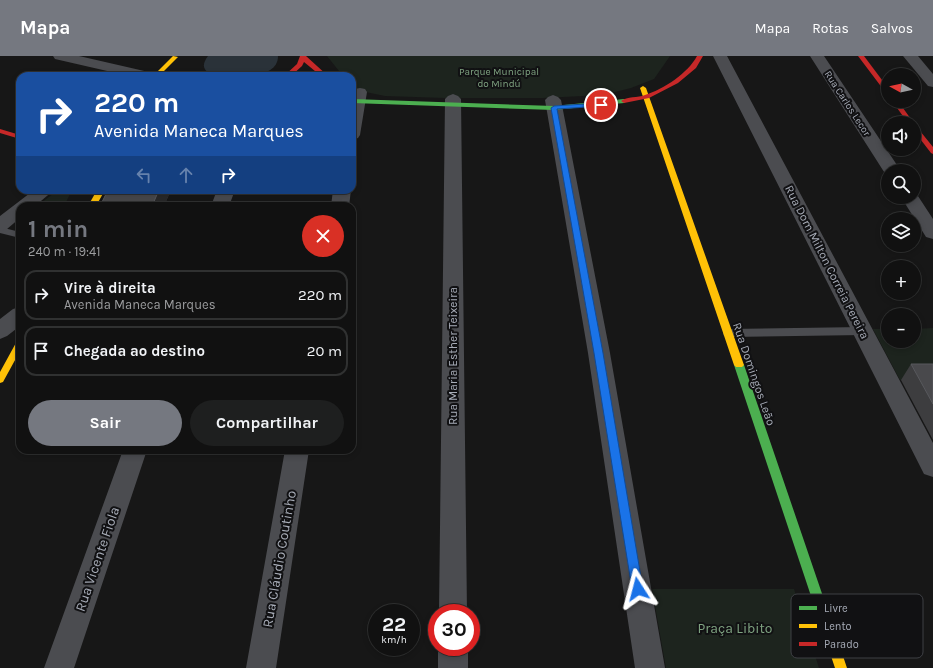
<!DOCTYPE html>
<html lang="pt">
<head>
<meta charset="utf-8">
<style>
  :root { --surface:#111; --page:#1e1f1f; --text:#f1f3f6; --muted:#9c9d9f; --line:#303131; --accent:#757880 }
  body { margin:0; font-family:Karla,sans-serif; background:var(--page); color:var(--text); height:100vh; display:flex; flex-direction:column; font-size:15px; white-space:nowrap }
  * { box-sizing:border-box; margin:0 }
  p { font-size:13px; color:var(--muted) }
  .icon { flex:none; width:22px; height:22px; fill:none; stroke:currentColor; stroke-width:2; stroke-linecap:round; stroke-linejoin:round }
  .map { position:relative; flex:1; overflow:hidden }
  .sheet { position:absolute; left:16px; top:146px; width:340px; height:252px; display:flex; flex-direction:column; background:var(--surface); border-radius:12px; box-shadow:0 2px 6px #0003,0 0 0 1px var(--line) }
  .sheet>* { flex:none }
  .hud { position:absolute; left:16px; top:16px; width:340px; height:122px; border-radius:12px; box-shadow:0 2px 6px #0003,0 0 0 1px var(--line); background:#1a4fa0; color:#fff; overflow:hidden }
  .needle { width:26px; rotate:278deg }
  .buttons { position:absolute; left:881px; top:12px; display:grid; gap:8px }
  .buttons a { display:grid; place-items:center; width:40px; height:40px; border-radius:50%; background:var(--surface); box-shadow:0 2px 6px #0003,0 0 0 1px var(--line); font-size:20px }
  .speed { position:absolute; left:368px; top:548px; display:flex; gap:8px; font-size:20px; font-weight:700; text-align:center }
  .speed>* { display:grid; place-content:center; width:52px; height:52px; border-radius:50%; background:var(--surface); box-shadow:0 2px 6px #0003,0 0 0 1px var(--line); line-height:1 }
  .speed small { font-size:10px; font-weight:400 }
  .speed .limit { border:6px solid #d22; background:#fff; color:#111 }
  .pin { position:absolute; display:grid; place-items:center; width:34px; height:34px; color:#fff; margin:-17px; border:2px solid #fff; border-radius:50%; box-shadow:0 1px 4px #0007 }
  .me { position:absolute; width:44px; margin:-22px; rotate:351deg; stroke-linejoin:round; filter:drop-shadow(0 0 3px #0008) }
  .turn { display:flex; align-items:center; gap:14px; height:84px; padding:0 12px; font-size:18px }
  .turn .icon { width:52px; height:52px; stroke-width:2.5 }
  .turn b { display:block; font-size:28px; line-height:34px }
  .lanes { display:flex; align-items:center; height:38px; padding:0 12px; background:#0003; justify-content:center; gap:20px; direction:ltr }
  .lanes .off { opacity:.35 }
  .round { display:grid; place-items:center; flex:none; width:42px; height:42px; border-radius:21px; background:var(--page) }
  .summary { display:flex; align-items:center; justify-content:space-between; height:68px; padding:0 12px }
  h1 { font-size:24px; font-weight:700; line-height:30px; color:var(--accent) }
  .cta { display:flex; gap:8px; margin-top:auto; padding:8px 12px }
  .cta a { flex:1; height:46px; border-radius:24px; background:var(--accent); color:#fff; font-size:16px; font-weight:700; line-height:46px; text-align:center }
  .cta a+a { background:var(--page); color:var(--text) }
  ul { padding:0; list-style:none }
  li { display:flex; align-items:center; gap:12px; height:50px; margin:0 8px 6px; padding:0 4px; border:2px solid var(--line); border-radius:12px }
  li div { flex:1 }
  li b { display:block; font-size:15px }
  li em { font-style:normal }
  header { display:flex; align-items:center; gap:24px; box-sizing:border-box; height:56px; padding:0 20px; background:var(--accent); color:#fff }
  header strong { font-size:19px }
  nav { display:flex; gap:22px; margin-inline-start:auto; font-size:14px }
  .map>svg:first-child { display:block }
  .green { fill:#1d241e }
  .water { fill:#2a3239 }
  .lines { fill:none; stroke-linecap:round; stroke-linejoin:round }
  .lane { fill:#4b4c50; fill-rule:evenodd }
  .street { fill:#4b4c50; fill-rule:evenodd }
  .fast { fill:#4caf50; fill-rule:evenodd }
  .slow { fill:#ffc107; fill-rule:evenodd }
  .jam { fill:#c62828; fill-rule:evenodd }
  .wall { fill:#3d3d3f }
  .shaded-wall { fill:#29292a }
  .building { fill:#49494c; stroke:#58595d }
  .route { fill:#1a73e8; stroke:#114b97 }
  .labels { text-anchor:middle; stroke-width:4; stroke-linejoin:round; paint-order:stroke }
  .far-park-label { font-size:10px; fill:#7fa381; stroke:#111113 }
  .far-street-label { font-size:10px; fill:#a8adb8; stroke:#111113 }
  .street-label { font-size:12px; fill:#a8adb8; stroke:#111113 }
  .near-street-label { font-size:14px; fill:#a8adb8; stroke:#111113 }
  .near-park-label { font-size:14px; fill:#7fa381; stroke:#111113 }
  .key { fill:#111113; stroke:#3e4045; stroke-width:1 }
  .key-label { font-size:11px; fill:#a8adb8 }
</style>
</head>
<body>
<header>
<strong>Mapa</strong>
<nav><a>Mapa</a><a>Rotas</a><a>Salvos</a></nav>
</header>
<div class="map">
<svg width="933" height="612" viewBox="0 0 933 612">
  <rect width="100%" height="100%" fill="#171717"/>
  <!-- green -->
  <path class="green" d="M327,0H670L654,23L631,32L603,39L543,42H445L385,40L356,34L352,29V20H343Z
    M58,134H70V138L64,150H37Z
    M933,272V323L900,324L873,273H888V285H914V273Z
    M652,533H794L819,612H666Z"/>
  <!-- water -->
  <path class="water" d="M208,0H278C278,20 249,20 235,20C223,20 193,20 208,0Z"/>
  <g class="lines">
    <!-- lane -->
    <path class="lane" d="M0,171L20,176V182L0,177Z
      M863,271L867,272L868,275L867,278L863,279L728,281L724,280L723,277L724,274L728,273Z"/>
    <!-- street -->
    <path class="street" d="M53,0H79L153,17L155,20H129L55,3Z
      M713,0H727L933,387V421L924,418Z
      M810,0H824L901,115H888V119H886Z
      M903,0H918L933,18V31L928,30Z
      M360,32L365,33L367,36L360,79L358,82L352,84V39L355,33Z
      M453,38L458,40L461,43L467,557H439L445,43L448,40Z
      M553,39L558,41L561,44L610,297L665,612H635L588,297L545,44L548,41Z
      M34,134H54L35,150H20V162L7,173L0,175V160Z
      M217,134H235L229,150H211Z
      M333,134H351L349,150H331Z
      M914,137H916L933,163V183L926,181L901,141H914Z
      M20,251V270L7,280L0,283V263L13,253Z
      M123,394H147L74,612H44Z
      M285,394H309L276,612H246Z
      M438,591H468V612H438Z"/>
    <!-- fast -->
    <path class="fast" d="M352,43L554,50L624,43L627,45L624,47L554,54L352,47Z
      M739,306L744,309L830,561L828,565L824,567L820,565L818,561L734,309Z"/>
    <!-- slow -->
    <path class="slow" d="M173,0L178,1L159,20H153Z
      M643,30L646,32L744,309L742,311H736L734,309L640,32Z
      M97,134H105L96,150H88Z
      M20,284V295L3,326L0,327V316L17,285Z
      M824,555L828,557L830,561L847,612H835L818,561L820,557Z"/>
    <!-- jam -->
    <path class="jam" d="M300,0H306L328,20H321L304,6L302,10L291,20H284L297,8Z
      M697,0H703L696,12L678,27L649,42L624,47L621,45C627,40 638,42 645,39C664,33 688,17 697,0Z
      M858,0H864L888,32V38L886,37Z
      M892,45H898L913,66L914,67H908Z
      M914,69L916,70L933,91V98L931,97L914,75Z
      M0,73L20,79V83L0,77Z"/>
  </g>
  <!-- wall -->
  <path class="wall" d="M108,134H171L164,150H102L101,148Z
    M911,308H933V384L901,324Z"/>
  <!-- shaded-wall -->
  <path class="shaded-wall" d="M159,134H171L164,150H152Z"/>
  <!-- building -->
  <path class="building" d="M108,134H159L152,150L101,148Z
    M911,308H933V348Z"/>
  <!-- route -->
  <path class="route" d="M601,47H603V50L557,53L603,297L643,533L642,537L638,539L634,537L632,533L594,297L551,52L554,50Z"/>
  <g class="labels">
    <!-- far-park labels -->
    <g class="far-park-label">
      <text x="499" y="19">Parque Municipal<tspan x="499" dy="12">do Mindú</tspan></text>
    </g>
    <!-- far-street labels -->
    <g class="far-street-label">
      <text transform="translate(848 47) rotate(57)" y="4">Rua Carlos Lecor</text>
    </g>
    <!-- street labels -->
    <g class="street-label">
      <text transform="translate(827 206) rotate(63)" y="4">Rua Dom Milton Correia Pereira</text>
      <text transform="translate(453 300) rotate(-90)" y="4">Rua Maria Esther Teixeira</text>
      <text transform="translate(754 318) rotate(71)" y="4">Rua Domingos Leão</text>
    </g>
    <!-- near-street labels -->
    <g class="near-street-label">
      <text transform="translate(97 503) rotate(-71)" y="5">Rua Vicente Fiola</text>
      <text transform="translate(279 503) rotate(-80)" y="5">Rua Cláudio Coutinho</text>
    </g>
    <!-- near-park labels -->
    <g class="near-park-label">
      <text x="735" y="577">Praça Libito</text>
    </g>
  </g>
  <!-- legend -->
  <rect x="791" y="538" width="132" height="64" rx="6" class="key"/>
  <rect x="799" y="550" width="18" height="4" fill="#4caf50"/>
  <rect x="799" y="568" width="18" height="4" fill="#ffc107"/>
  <rect x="799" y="586" width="18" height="4" fill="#c62828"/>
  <g class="key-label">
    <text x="824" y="556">Livre</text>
    <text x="824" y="574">Lento</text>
    <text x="824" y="592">Parado</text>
  </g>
</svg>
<div class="buttons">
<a><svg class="needle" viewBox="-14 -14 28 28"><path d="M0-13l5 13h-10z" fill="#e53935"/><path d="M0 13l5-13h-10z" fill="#9c9d9f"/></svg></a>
<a><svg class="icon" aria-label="sound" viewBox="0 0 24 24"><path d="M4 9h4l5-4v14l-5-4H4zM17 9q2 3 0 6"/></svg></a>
<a><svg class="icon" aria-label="search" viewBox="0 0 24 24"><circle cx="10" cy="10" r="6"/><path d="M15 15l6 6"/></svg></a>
<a><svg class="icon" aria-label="layers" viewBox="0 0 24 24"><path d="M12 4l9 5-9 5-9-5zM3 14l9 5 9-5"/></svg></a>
<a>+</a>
<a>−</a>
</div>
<div class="speed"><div>22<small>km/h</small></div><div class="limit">30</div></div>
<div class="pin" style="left:601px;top:49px;background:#d93025"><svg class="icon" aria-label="arrive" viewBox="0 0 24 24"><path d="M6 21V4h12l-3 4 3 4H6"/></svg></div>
<svg class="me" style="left:638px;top:533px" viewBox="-20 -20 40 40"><path d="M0-17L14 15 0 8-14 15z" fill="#1a73e8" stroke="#fff" stroke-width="4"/></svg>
<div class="hud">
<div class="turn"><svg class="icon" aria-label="right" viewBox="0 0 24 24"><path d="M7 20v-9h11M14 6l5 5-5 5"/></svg><div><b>220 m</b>Avenida Maneca Marques</div></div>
<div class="lanes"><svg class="icon off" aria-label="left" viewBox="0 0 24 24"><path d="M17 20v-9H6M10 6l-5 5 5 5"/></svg><svg class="icon off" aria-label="ahead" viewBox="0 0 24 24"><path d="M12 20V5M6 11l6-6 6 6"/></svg><svg class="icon" aria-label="right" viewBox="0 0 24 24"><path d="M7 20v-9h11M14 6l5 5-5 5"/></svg></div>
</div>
<section class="sheet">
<div class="summary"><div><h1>1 min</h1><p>240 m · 19:41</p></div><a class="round" style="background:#d93025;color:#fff"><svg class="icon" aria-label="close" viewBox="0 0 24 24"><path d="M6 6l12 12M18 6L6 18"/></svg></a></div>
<ul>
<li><svg class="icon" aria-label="right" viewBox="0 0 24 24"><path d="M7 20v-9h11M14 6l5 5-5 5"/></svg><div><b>Vire à direita</b><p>Avenida Maneca Marques</p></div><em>220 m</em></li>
<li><svg class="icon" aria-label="arrive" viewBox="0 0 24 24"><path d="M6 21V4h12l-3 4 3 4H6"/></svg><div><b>Chegada ao destino</b></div><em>20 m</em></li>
</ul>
<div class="cta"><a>Sair</a><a>Compartilhar</a></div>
</section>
</div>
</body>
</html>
